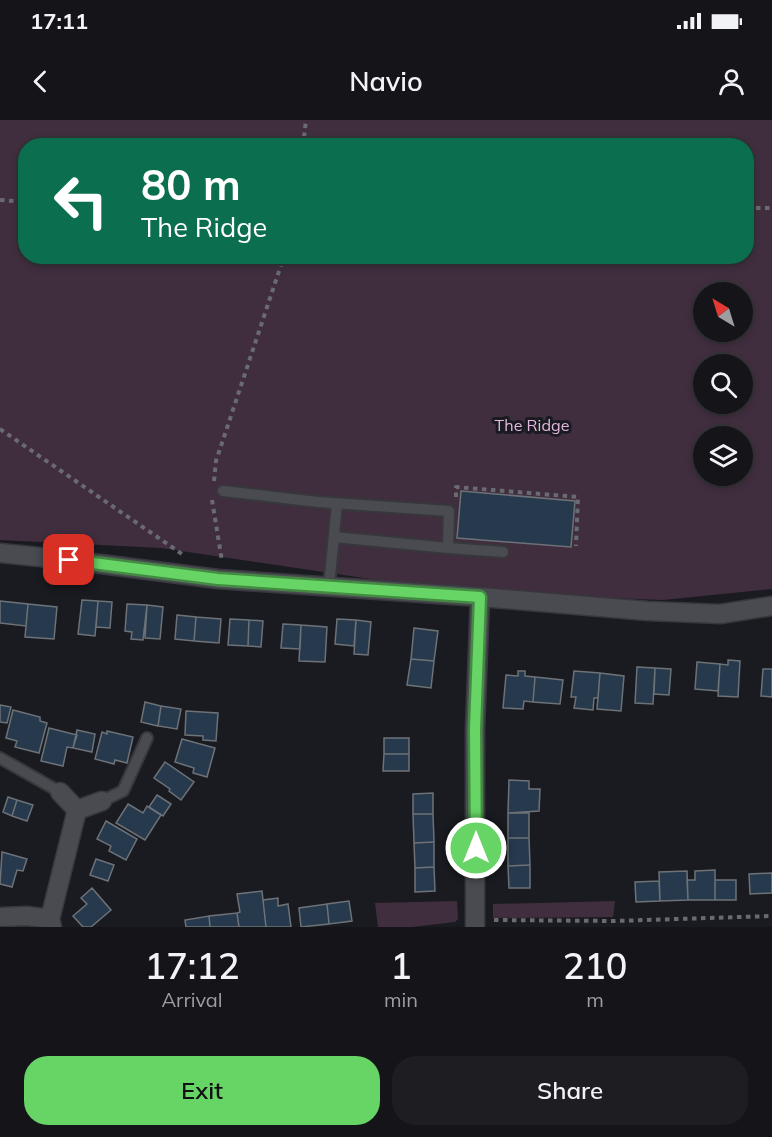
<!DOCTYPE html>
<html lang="en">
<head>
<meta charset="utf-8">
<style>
  :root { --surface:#141419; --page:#1d1d22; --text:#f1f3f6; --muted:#9d9ea2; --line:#333338; --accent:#67d466 }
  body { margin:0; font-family:Mulish,sans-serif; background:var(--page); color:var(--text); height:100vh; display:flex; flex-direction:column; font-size:22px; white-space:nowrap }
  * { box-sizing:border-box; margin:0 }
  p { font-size:20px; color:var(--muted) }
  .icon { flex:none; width:33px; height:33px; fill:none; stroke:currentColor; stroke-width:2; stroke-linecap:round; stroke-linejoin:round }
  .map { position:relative; height:807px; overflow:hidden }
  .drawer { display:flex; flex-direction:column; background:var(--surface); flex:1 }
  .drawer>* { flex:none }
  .top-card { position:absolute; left:18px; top:18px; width:736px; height:126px; border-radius:24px; box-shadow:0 3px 9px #0003,0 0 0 2px var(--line); background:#0b6e4f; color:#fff; overflow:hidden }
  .needle { width:39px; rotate:322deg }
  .fabs { position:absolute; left:693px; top:162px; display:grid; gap:12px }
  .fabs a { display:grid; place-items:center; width:60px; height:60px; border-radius:50%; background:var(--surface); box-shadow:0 3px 9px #0003,0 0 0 2px var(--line); font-size:30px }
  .pin { position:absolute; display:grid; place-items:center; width:51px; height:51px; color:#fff; margin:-26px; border-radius:12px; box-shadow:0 3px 9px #0006 }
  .me { position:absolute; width:66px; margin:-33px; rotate:0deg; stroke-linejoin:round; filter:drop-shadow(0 0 4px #0008) }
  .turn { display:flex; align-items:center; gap:21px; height:126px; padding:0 24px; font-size:27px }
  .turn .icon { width:78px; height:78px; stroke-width:2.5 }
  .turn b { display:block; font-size:42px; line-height:51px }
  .eta { display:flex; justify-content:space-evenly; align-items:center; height:102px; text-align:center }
  .eta b { font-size:36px; font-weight:600; line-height:42px }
  .action { display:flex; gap:12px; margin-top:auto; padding:12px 24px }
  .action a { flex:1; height:69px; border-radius:24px; background:var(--accent); color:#111; font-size:24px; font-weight:600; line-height:69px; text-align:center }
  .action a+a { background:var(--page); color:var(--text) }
  .status { display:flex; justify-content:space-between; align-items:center; height:42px; padding:0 30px; background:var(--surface); direction:ltr }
  .status svg { height:16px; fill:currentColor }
  header { display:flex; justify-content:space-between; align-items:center; height:78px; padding:0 24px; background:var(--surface); font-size:27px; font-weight:600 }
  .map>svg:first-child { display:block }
  .green { fill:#402e3f; fill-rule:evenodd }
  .building { fill:#26394d; stroke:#6d7277; stroke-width:1.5 }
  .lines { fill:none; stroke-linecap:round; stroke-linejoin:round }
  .service-casing { stroke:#37383c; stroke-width:14 }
  .minor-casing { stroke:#37383c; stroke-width:21 }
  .path { stroke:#6a6b70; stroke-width:4; stroke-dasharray:4.5 4.5; stroke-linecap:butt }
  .service { stroke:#4a4b51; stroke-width:10 }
  .minor { stroke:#4a4b51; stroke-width:18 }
  .route-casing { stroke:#438a42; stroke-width:15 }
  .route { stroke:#67d466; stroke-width:10 }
  .labels { text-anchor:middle; stroke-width:6; stroke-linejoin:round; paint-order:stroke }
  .park-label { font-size:16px; fill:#e3b7de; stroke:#1a1b21 }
</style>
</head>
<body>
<div class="status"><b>17:11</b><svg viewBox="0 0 49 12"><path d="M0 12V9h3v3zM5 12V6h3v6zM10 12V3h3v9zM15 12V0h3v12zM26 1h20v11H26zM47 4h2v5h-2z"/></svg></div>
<header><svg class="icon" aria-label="back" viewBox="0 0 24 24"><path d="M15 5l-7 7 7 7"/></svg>Navio<svg class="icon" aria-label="person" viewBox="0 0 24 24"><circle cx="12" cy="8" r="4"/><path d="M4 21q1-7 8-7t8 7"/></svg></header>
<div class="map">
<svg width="772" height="807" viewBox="0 0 772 807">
  <rect width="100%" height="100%" fill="#1a1b21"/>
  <!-- green -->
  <path class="green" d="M0,0H772V469L663,480L458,472L161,428L0,420ZM26,26H747V136H26ZM704,172H742V212H704ZM704,244H742V284H704ZM704,316H742V356H704Z
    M457,781L458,799L455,802L412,807H378L375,783Z
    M615,781L613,797L493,798V784Z"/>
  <!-- building -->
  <path class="building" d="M461,371L575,381L571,427L457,418Z
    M82,480L98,481L95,516L78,514Z
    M0,481L28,484L26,506L0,503Z
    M98,481L112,482L110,508L96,507Z
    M28,484L57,487L54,519L25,517Z
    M127,484L147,485L143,520L131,519L132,512L125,511Z
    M147,485L163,487L160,519L145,518Z
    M177,495L196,497L194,521L175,519Z
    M196,497L221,499L219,523L194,521Z
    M230,499L249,500L248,526L228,525Z
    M337,499L356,500L354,526L335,524Z
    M249,500L263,501L261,527L248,526Z
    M356,500L371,502L368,535L354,534Z
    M283,504L301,505L300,529L281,528Z
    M301,505L327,507L325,542L299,541Z
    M414,508L438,511L434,541L411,539Z
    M411,539L434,541L431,568L407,565Z
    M728,540L740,541L738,577L718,576L720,544L728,545Z
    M697,542L720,544L718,571L695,569Z
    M637,547L655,548L653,584L635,583Z
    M655,548L671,549L669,575L654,574Z
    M763,549H772V577L761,576Z
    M518,551H525V556L535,557L533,582L524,581L523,589L503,588L506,555L518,556Z
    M574,551L600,553L598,578H594L593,590L574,588L576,577H571Z
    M600,553L624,556L621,591L597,589Z
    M535,557L563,560L560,584L533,582Z
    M145,582L161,586L158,606L141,602Z
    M0,585L11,587L7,603L0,602Z
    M161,586L181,589L177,609L158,606Z
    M13,590L40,597V601L47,603L39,633L15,627L17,621L6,618Z
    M186,591L218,593L216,621L203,620V616L185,615Z
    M49,608L77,615L73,628L67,627L63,646L41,641Z
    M77,610L95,614L92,632L73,628Z
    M107,611L133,617L127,643L115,640L114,644L95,639L102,612L107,614Z
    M384,618H409V634H384Z
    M182,619L215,628L207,657L193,653L194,648L175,642Z
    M384,634H409V651H383Z
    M165,642L194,662L181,680L169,671L170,669L154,658Z
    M509,660L529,661V669H540L539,691L508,693Z
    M433,673V694H413V674Z
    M157,675L171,684L163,696L149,687Z
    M8,677L17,680L12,696L3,692Z
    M17,680L33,685L27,701L12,696Z
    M128,684L143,693L147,686L161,695L145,720L116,703Z
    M508,693H529V718H508Z
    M413,694H433L434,722L414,723Z
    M106,701L137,719L126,740L109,731L111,726L97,719Z
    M508,718H529L530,745L508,746Z
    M434,722V747L415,748L414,723Z
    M2,732L27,739L23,751L17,750L12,767L0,764Z
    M96,739L114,745L108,761L90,755Z
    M530,745V768H509L508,746Z
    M434,747L435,771L415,772V748Z
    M715,750V780H688L687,760H695V751Z
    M687,751L688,780L660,781L659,752Z
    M772,753V773L750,774L749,754Z
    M715,760H736V780H715Z
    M659,761L660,781L636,782L635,762Z
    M92,768L111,790L91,807H83L73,796L87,784L81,778Z
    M262,771L266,807H239L237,793L240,792L237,774Z
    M278,778V786L288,784L291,807H266L263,780Z
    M349,781L352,801L329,804L327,784Z
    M327,784L329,804L301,807L299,788Z
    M237,793L239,807H210L209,796Z
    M209,796L210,807H186L185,800Z"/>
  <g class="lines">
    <!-- service casing -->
    <g class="service-casing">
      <path id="service" d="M223,371L318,382L449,391L448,428L334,417
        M448,428L503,432
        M329,466L337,384
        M0,638L60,672
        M102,681L123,671L147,618"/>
    </g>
    <!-- minor casing -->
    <g class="minor-casing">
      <path id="minor" d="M0,433L69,440L218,459L480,477L648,491L720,494L772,486
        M60,672L77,690L102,681
        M0,797L27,796L50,799L52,807
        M50,799L77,690
        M475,807V609L480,477"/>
    </g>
    <!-- path -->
    <path class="path" d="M303,26L306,0
      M0,80L26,82
      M747,88H772
      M0,309L182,434
      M214,361L216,341L284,136
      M456,377V367L578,377L576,426
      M212,380L222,441
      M494,800L614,801L772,796"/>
    <!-- service -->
    <use href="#service" class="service"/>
    <!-- minor -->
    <use href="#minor" class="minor"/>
  </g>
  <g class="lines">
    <!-- route casing -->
    <g class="route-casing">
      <path id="route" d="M69,440L218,459L480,477L475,609L476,728"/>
    </g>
    <!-- route -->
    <use href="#route" class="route"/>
  </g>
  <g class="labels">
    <!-- park labels -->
    <g class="park-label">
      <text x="532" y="311">The Ridge</text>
    </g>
  </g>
</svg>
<div class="fabs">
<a><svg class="needle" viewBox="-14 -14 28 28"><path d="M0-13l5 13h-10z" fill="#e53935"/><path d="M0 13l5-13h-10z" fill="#9d9ea2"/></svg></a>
<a><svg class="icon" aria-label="search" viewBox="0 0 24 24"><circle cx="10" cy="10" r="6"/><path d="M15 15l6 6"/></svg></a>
<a><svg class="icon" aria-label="layers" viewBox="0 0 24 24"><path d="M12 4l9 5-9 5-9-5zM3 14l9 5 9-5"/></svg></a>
</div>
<div class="pin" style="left:69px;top:440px;background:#d93025"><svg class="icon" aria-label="arrive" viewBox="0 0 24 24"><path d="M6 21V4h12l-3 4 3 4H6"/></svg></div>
<svg class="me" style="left:476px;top:728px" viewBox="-20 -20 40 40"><circle r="17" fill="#67d466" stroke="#fff" stroke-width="3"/><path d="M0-11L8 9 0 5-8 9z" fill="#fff"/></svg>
<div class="top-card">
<div class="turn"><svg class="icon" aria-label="left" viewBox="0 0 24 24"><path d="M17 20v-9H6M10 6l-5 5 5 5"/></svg><div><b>80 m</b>The Ridge</div></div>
</div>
</div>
<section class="drawer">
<div class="eta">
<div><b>17:12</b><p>Arrival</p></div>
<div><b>1</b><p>min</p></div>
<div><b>210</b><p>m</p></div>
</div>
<div class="action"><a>Exit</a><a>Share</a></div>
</section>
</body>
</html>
